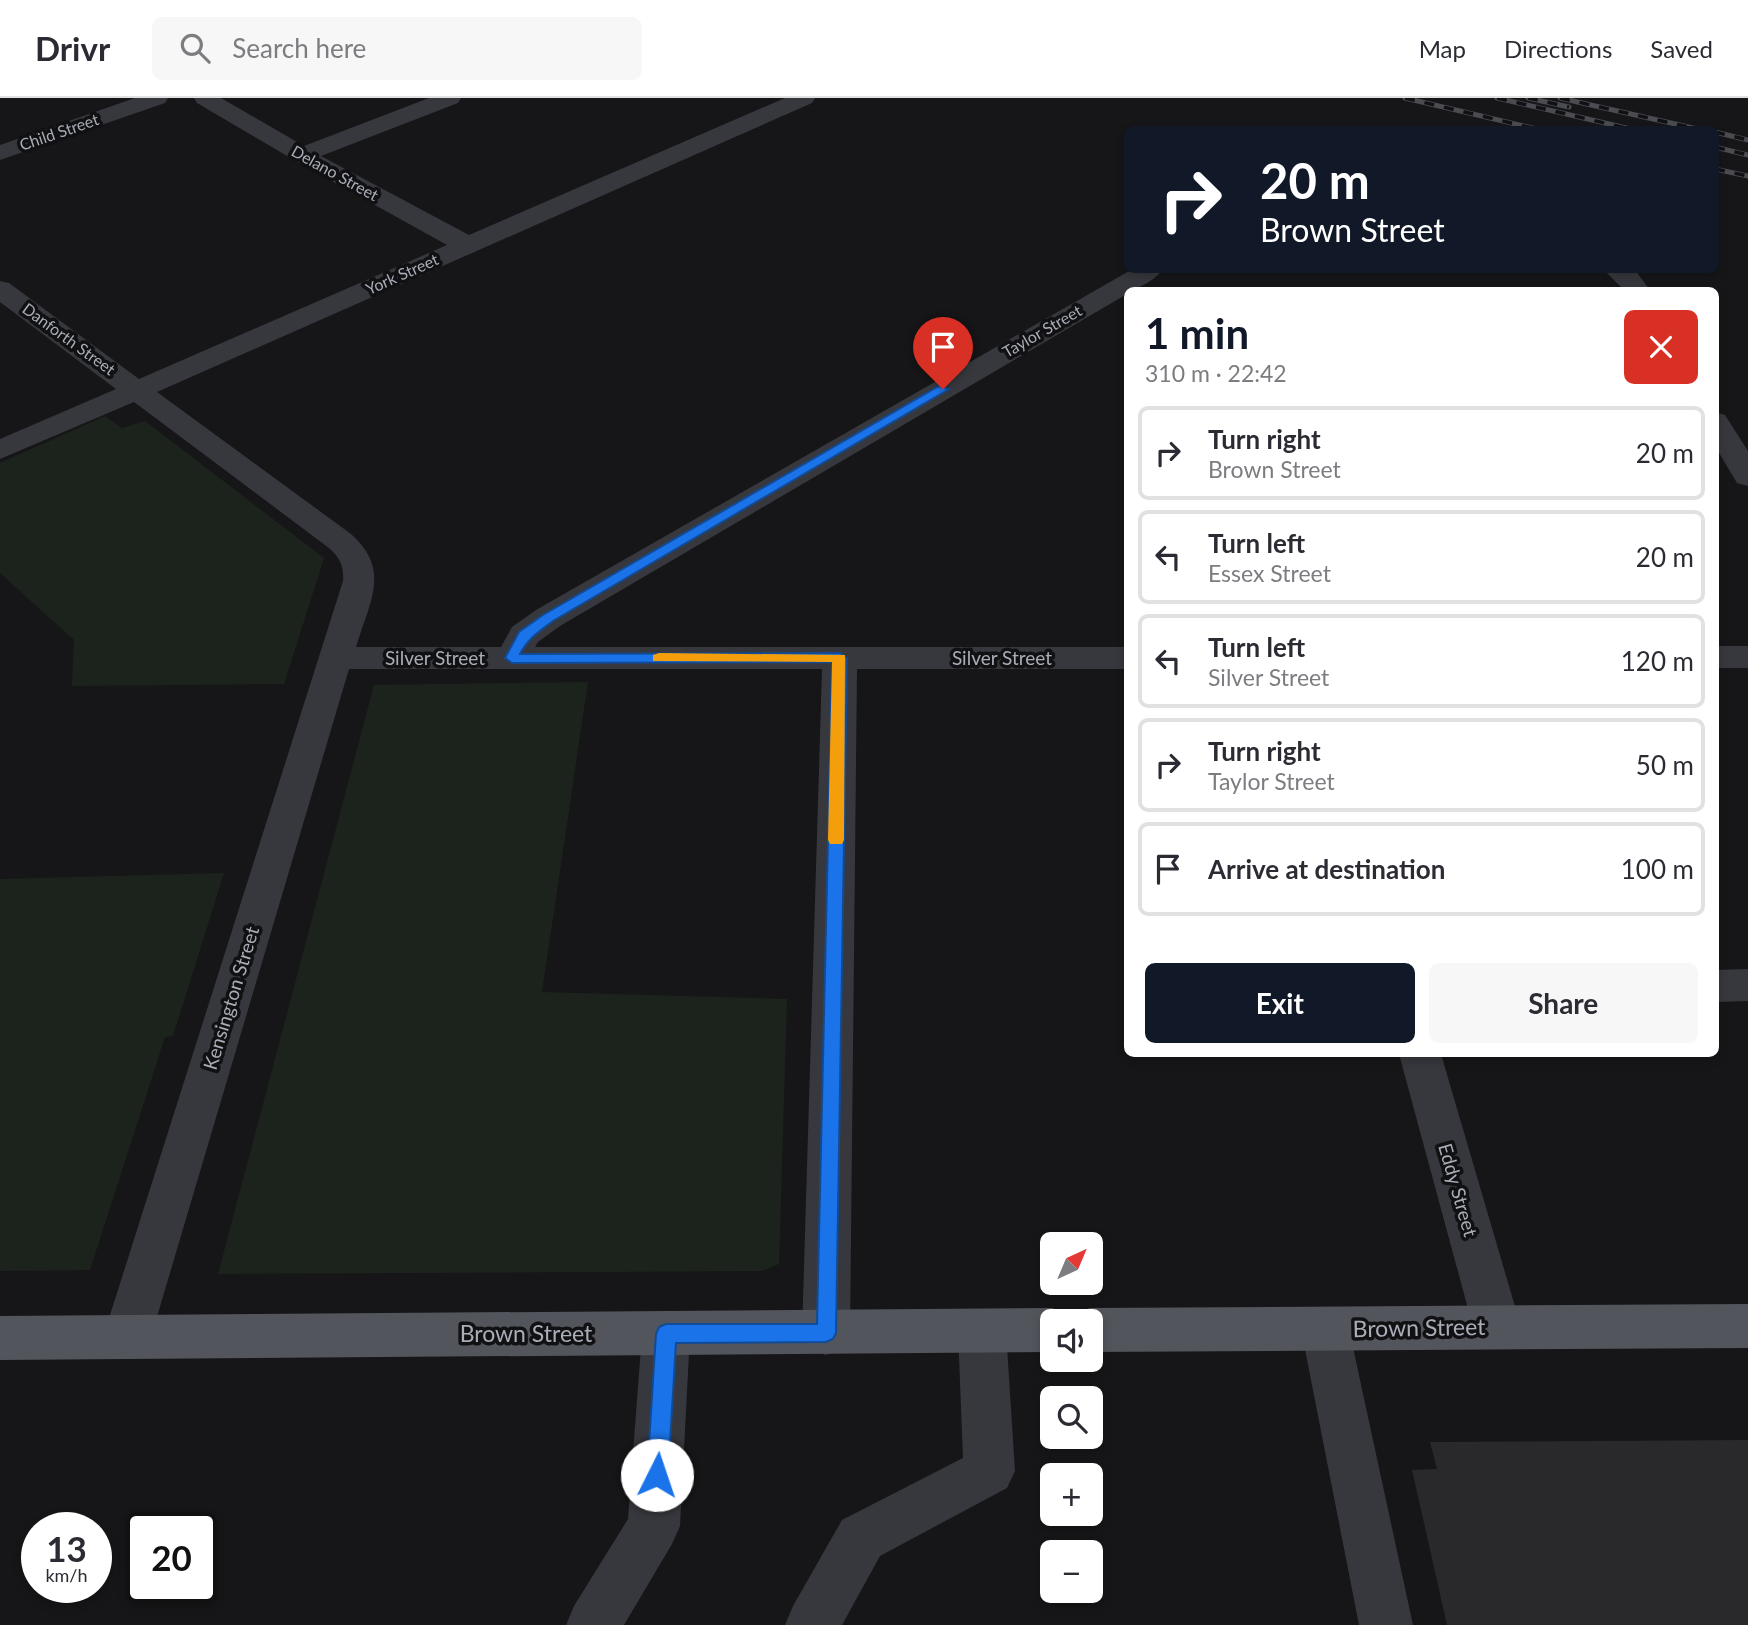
<!DOCTYPE html>
<html lang="en">
<head>
<meta charset="utf-8">
<style>
  :root { --surface:#fff; --page:#f7f7f7; --text:#2b2b33; --muted:#7c7c81; --line:#e1e1e2; --accent:#111827 }
  body { margin:0; font-family:Lato,sans-serif; background:var(--page); color:var(--text); height:100vh; display:flex; flex-direction:column; font-size:26px; white-space:nowrap }
  * { box-sizing:border-box; margin:0 }
  p { font-size:23px; color:var(--muted) }
  .icon { flex:none; width:38px; height:38px; fill:none; stroke:currentColor; stroke-width:2; stroke-linecap:round; stroke-linejoin:round }
  .map { position:relative; flex:1; overflow:hidden }
  .drawer { position:absolute; left:1124px; top:189px; width:595px; height:770px; display:flex; flex-direction:column; background:var(--surface); border-radius:10px; box-shadow:0 4px 10px #0003 }
  .drawer>* { flex:none }
  .hud { position:absolute; left:1124px; top:28px; width:595px; height:147px; border-radius:10px; box-shadow:0 4px 10px #0003; background:#111827; color:#fff; overflow:hidden }
  .needle { width:46px; rotate:44deg }
  .fabs { position:absolute; left:1040px; top:1134px; display:grid; gap:14px }
  .fabs a { display:grid; place-items:center; width:63px; height:63px; border-radius:10px; background:var(--surface); box-shadow:0 4px 10px #0003; font-size:35px }
  .speed { position:absolute; left:21px; top:1414px; display:flex; gap:14px; font-size:35px; font-weight:700; text-align:center }
  .speed>* { display:grid; place-content:center; width:91px; height:91px; border-radius:50%; background:var(--surface); box-shadow:0 4px 10px #0003; line-height:1 }
  .speed small { font-size:18px; font-weight:400 }
  .speed .limit { border:4px solid #111; border-radius:10px; background:#fff; color:#111 }
  .pin { position:absolute; display:grid; place-items:center; width:60px; height:60px; color:#fff; margin:-72px -30px; border-radius:50% 50% 50% 0; rotate:-45deg; box-shadow:0 0 7px #0007 }
  .pin .icon { rotate:45deg }
  .me { position:absolute; width:77px; margin:-38px; rotate:4deg; stroke-linejoin:round; filter:drop-shadow(0 0 5px #0008) }
  .turn { display:flex; align-items:center; gap:24px; height:147px; padding:0 21px; font-size:32px }
  .turn .icon { width:91px; height:91px; stroke-width:2.5 }
  .turn b { display:block; font-size:49px; line-height:60px }
  .round { display:grid; place-items:center; flex:none; width:74px; height:74px; border-radius:10px; background:var(--page) }
  .overview { display:flex; align-items:center; justify-content:space-between; height:119px; padding:0 21px }
  h1 { font-size:42px; font-weight:700; line-height:52px; color:var(--accent) }
  .primary-button { display:flex; gap:14px; margin-top:auto; padding:14px 21px }
  .primary-button a { flex:1; height:80px; border-radius:10px; background:var(--accent); color:#fff; font-size:28px; font-weight:700; line-height:80px; text-align:center }
  .primary-button a+a { background:var(--page); color:var(--text) }
  ul { padding:0; list-style:none }
  li { display:flex; align-items:center; gap:21px; height:94px; margin:0 14px 10px; padding:0 7px; border:4px solid var(--line); border-radius:10px }
  li div { flex:1 }
  li b { display:block; font-size:26px }
  li em { font-style:normal }
  header { display:flex; align-items:center; gap:42px; box-sizing:border-box; height:98px; padding:0 35px; background:var(--surface); border-bottom:2px solid var(--line) }
  header strong { font-size:33px }
  nav { display:flex; gap:38px; margin-inline-start:auto; font-size:24px }
  .search { width:490px; height:63px; background:var(--page); display:flex; align-items:center; gap:18px; box-sizing:border-box; padding:0 24px; border-radius:10px; color:var(--muted); font-size:26px }
  .map>svg:first-child { display:block }
  .green { fill:#1c231d }
  .building { fill:#29292c }
  .lines { fill:none; stroke-linecap:round; stroke-linejoin:round }
  .minor { fill:#37383d; fill-rule:evenodd }
  .major { fill:#53555c; fill-rule:evenodd }
  .rail-casing { stroke:#4a4c52; stroke-width:5 }
  .rail { stroke:#111113; stroke-width:3.5; stroke-dasharray:10; stroke-linecap:butt }
  .route { fill:#1a73e8; stroke:#114b97; stroke-width:2 }
  .slow { fill:#f59e0b }
  .labels { text-anchor:middle; stroke-width:7; stroke-linejoin:round; paint-order:stroke }
  .far-street-label { font-size:16px; fill:#a8adb8; stroke:#111113 }
  .street-label { font-size:19px; fill:#a8adb8; stroke:#111113 }
  .near-street-label { font-size:23px; fill:#a8adb8; stroke:#111113 }
</style>
</head>
<body>
<header>
<strong>Drivr</strong>
<div class="search"><svg class="icon" aria-label="search" viewBox="0 0 24 24"><circle cx="10" cy="10" r="6"/><path d="M15 15l6 6"/></svg>Search here</div>
<nav><a>Map</a><a>Directions</a><a>Saved</a></nav>
</header>
<div class="map">
<svg width="1748" height="1527" viewBox="0 0 1748 1527">
  <rect width="100%" height="100%" fill="#161618"/>
  <!-- green -->
  <path class="green" d="M105,318L122,330L145,323L324,460L284,586L72,588L74,542L0,475V365Z
    M588,584L542,894L787,901L779,1166L762,1173L218,1176L374,587Z
    M224,775L173,938L165,939L90,1172L0,1173V781Z"/>
  <!-- building -->
  <path class="building" d="M1748,1342V1527H1447L1412,1372L1437,1371L1430,1344Z"/>
  <g class="lines">
    <!-- minor -->
    <path class="minor" d="M135,0H168L165,5L0,62V47Z
      M194,0H221L304,48L429,0H461L458,5L321,58L469,137L785,0H815L812,5L157,294L351,436C392,472 369,505 356,549H501L512,529L536,512L1131,172H1162C1156,181 1138,192 1127,192V196L560,528L538,544L535,549H1127V571H857L850,1235L843,1251L826,1257L809,1251L802,1235L822,571H349L151,1239L144,1255L127,1261L110,1255L103,1239L343,483C344,468 340,460 329,450L134,304L0,361V341L116,291L0,204V183L9,185L139,281L447,147L294,62L197,5Z
      M1604,172H1635L1650,192H1624Z
      M1715,314L1725,317L1748,353V388L1737,385L1715,348Z
      M1715,548H1748V570H1715Z
      M1748,871V903L1715,904V872Z
      M1399,956H1441L1521,1229L1514,1245L1497,1251L1480,1245L1473,1229Z
      M1325,1209L1342,1215L1349,1231L1413,1527H1359L1301,1231L1308,1215Z
      M982,1211L999,1217L1006,1233L1015,1373L1007,1390L880,1458L842,1527H785L793,1508L842,1422L963,1360L958,1233L965,1217Z
      M666,1214L683,1220L690,1236L680,1428L672,1446L624,1527H566L574,1508L628,1421L642,1236L649,1220Z"/>
    <!-- major -->
    <path class="major" d="M1748,1206V1250L1090,1254V1223H1052V1254L0,1262V1218L1052,1210L1069,1216L1071,1221L1073,1216L1090,1210Z"/>
    <!-- rail casing -->
    <g class="rail-casing">
      <path id="rail" d="M1405,0L1541,32
        M1497,0L1635,32
        M1528,0L1569,9
        M1560,0L1702,32
        M1715,34L1748,42
        M1715,49L1748,57
        M1715,71L1748,78"/>
    </g>
    <!-- rail -->
    <use href="#rail" class="rail"/>
  </g>
  <!-- route -->
  <path class="route" d="M939,288L949,291L553,523C540,533 528,540 520,556L840,555L847,560L836,1235L833,1241L826,1244L676,1245L668,1377L665,1384L657,1387L650,1384L647,1377L656,1236L659,1229L666,1226H817L832,564L512,565L505,560L519,534L543,517Z"/>
  <!-- slow -->
  <path class="slow" d="M659,555L845,557L844,742L842,746H830L828,742L832,564L653,563V557Z"/>
  <g class="labels">
    <!-- far-street labels -->
    <g class="far-street-label">
      <text transform="translate(59 34) rotate(-19)" y="6">Child Street</text>
      <text transform="translate(335 75) rotate(29)" y="6">Delano Street</text>
      <text transform="translate(402 176) rotate(-24)" y="6">York Street</text>
      <text transform="translate(1042 233) rotate(-30)" y="6">Taylor Street</text>
      <text transform="translate(69 241) rotate(36)" y="6">Danforth Street</text>
    </g>
    <!-- street labels -->
    <g class="street-label">
      <text x="435" y="567">Silver Street</text>
      <text x="1002" y="567">Silver Street</text>
      <text transform="translate(231 900) rotate(-73)" y="7">Kensington Street</text>
      <text transform="translate(1458 1092) rotate(74)" y="7">Eddy Street</text>
    </g>
    <!-- near-street labels -->
    <g class="near-street-label">
      <text transform="translate(1419 1230) rotate(-1)" y="8">Brown Street</text>
      <text x="526" y="1244">Brown Street</text>
    </g>
  </g>
</svg>
<div class="fabs">
<a><svg class="needle" viewBox="-14 -14 28 28"><path d="M0-13l5 13h-10z" fill="#e53935"/><path d="M0 13l5-13h-10z" fill="#7c7c81"/></svg></a>
<a><svg class="icon" aria-label="sound" viewBox="0 0 24 24"><path d="M4 9h4l5-4v14l-5-4H4zM17 9q2 3 0 6"/></svg></a>
<a><svg class="icon" aria-label="search" viewBox="0 0 24 24"><circle cx="10" cy="10" r="6"/><path d="M15 15l6 6"/></svg></a>
<a>+</a>
<a>−</a>
</div>
<div class="speed"><div>13<small>km/h</small></div><div class="limit">20</div></div>
<div class="pin" style="left:943px;top:291px;background:#d93025"><svg class="icon" aria-label="arrive" viewBox="0 0 24 24"><path d="M6 21V4h12l-3 4 3 4H6"/></svg></div>
<svg class="me" style="left:657px;top:1377px" viewBox="-20 -20 40 40"><circle r="19" fill="#fff"/><path d="M0-13L10 11 0 6-10 11z" fill="#1a73e8"/></svg>
<div class="hud">
<div class="turn"><svg class="icon" aria-label="right" viewBox="0 0 24 24"><path d="M7 20v-9h11M14 6l5 5-5 5"/></svg><div><b>20 m</b>Brown Street</div></div>
</div>
<section class="drawer">
<div class="overview"><div><h1>1 min</h1><p>310 m · 22:42</p></div><a class="round" style="background:#d93025;color:#fff"><svg class="icon" aria-label="close" viewBox="0 0 24 24"><path d="M6 6l12 12M18 6L6 18"/></svg></a></div>
<ul>
<li><svg class="icon" aria-label="right" viewBox="0 0 24 24"><path d="M7 20v-9h11M14 6l5 5-5 5"/></svg><div><b>Turn right</b><p>Brown Street</p></div><em>20 m</em></li>
<li><svg class="icon" aria-label="left" viewBox="0 0 24 24"><path d="M17 20v-9H6M10 6l-5 5 5 5"/></svg><div><b>Turn left</b><p>Essex Street</p></div><em>20 m</em></li>
<li><svg class="icon" aria-label="left" viewBox="0 0 24 24"><path d="M17 20v-9H6M10 6l-5 5 5 5"/></svg><div><b>Turn left</b><p>Silver Street</p></div><em>120 m</em></li>
<li><svg class="icon" aria-label="right" viewBox="0 0 24 24"><path d="M7 20v-9h11M14 6l5 5-5 5"/></svg><div><b>Turn right</b><p>Taylor Street</p></div><em>50 m</em></li>
<li><svg class="icon" aria-label="arrive" viewBox="0 0 24 24"><path d="M6 21V4h12l-3 4 3 4H6"/></svg><div><b>Arrive at destination</b></div><em>100 m</em></li>
</ul>
<div class="primary-button"><a>Exit</a><a>Share</a></div>
</section>
</div>
</body>
</html>
